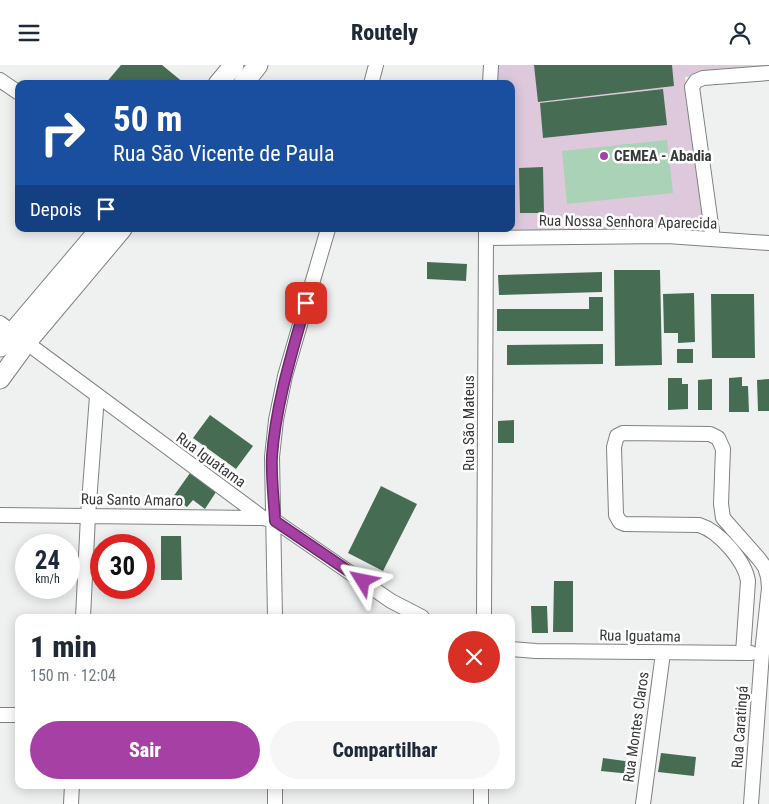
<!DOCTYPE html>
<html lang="pt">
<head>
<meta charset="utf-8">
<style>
  :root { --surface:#fff; --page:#f6f6f7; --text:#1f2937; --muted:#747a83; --accent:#a640a4 }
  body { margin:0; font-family:"Roboto Condensed",sans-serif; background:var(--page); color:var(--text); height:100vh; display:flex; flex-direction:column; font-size:19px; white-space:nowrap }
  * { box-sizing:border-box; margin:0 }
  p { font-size:16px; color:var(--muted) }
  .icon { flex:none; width:28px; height:28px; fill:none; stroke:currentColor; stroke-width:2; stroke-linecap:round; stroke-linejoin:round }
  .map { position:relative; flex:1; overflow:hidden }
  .side { position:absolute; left:15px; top:549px; width:500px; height:175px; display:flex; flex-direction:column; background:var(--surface); border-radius:10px; box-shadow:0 2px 12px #0003 }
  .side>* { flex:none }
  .guide { position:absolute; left:15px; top:15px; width:500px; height:152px; border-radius:10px; box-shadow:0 2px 12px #0003; background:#1a4fa0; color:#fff; overflow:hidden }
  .speed { position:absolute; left:15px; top:469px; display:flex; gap:10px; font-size:25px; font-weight:700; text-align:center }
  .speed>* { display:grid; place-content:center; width:65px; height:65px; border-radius:50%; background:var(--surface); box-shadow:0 2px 12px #0003; line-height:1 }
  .speed small { font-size:12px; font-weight:400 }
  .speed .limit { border:8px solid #d22; background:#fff; color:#111 }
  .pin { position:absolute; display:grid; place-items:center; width:42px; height:42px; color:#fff; margin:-21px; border-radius:10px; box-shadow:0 2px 8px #0006 }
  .me { position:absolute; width:55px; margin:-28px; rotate:305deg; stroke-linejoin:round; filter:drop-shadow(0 0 4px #0008) }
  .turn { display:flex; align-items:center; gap:18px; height:105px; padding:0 15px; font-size:22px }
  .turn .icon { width:65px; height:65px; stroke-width:2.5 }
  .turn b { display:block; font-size:35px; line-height:42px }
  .then { display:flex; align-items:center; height:48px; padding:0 15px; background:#0003; gap:10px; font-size:19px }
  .round { display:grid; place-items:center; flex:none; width:52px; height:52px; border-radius:26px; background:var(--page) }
  .head { display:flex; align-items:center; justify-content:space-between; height:85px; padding:0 15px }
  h1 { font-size:30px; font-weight:800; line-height:38px }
  .cta { display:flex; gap:10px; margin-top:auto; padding:10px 15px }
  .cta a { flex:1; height:58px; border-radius:30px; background:var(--accent); color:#fff; font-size:20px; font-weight:800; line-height:58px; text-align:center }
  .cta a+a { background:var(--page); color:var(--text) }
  header { display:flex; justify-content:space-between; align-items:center; height:65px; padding:0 15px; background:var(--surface); font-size:22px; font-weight:800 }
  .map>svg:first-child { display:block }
  .green { fill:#dec9dc }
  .water { fill:#a9d2b7 }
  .building { fill:#476c54 }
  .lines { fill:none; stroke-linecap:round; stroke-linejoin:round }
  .minor-casing { stroke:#7f8280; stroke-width:16 }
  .major-casing { stroke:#7f8280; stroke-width:21 }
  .minor { stroke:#fff; stroke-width:14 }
  .major { stroke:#fff; stroke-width:19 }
  .route-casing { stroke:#6c2a6b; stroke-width:12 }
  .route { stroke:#a640a4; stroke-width:9 }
  .poi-dot { fill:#a640a4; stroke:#fff; stroke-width:2 }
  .labels { text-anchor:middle; stroke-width:5; stroke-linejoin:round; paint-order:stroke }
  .poi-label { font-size:15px; font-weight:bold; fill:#373938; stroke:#fff; text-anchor:start }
  .street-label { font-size:15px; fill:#373938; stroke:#fff }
</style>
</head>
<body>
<header><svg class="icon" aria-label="menu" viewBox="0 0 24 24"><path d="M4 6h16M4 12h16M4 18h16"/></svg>Routely<svg class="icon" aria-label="person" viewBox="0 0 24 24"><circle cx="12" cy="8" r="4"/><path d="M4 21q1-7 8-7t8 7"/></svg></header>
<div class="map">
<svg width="769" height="739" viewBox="0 0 769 739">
  <rect width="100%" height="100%" fill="#eef1ef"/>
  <!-- green -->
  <path class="green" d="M493,0H769V5L685,12L709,174L488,171V164H511V19H492Z"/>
  <!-- water -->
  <path class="water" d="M667,75L673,128L567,139L562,86Z"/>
  <!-- building -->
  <path class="building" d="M121,0H162L184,18L105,19Z
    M534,0H672L674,21L538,37Z
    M663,24L667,60L543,73L540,38Z
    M543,102L544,148H520L519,103Z
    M427,197L467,199L466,216L427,214Z
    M614,205H660L662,300L615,301Z
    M602,207V227L499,230L498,210Z
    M694,228L695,277L678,278V268H664L663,229Z
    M711,229H754L755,293H712Z
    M589,232H603V266H497V244H589Z
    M603,279V299L507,300V280Z
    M677,284H693V298H677Z
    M742,312V321H748L749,347H729V313Z
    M668,313H682V319H688V344L668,345Z
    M712,314V345H698V315Z
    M769,314V346H758L757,315Z
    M210,350L253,381L236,404L193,373Z
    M514,355V378H498V356Z
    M190,408L216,427L205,444L193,435L187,442L173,432Z
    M381,421L417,439L383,506L348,488Z
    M161,471H181L182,515H161Z
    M554,516H573V567H553Z
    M531,541H547L548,568H532Z
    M661,688L696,692L694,711L658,707Z
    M603,693L632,697L631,709L601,706Z"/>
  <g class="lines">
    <!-- minor casing -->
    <g class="minor-casing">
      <path id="minor" d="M0,15L19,28
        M371,19L376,0
        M490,19L491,0
        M486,173L667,171L769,178
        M713,174L692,22L696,16L703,13L769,8
        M0,258L263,453L275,456L391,536L422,552
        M0,450L263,453
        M83,552L88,451L97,331
        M275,552L272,392L276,355L285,311L328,164
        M484,552L486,164
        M511,584L536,586L751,588
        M743,588L748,516C745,496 719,466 699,460L625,459L620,457L616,450L614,382L617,371L623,368L710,369L718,373L723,384L721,439L723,453L759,494L765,502L768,512L769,523L762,588L751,739
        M0,650H19
        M71,739L72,720
        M275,739V720
        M481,739V720
        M643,739L663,588"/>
    </g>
    <!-- major casing -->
    <g class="major-casing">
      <path id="major" d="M218,19L234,0
        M243,19L258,0
        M0,282L100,164
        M0,314L27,277L122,164"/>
    </g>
    <!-- minor -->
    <use href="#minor" class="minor"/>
    <!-- major -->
    <use href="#major" class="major"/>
  </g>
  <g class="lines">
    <!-- route casing -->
    <g class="route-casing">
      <path id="route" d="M306,238C292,288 276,338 272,391C271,412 274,435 275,456L363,516"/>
    </g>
    <!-- route -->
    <use href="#route" class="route"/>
  </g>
  <!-- markers -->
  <circle class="poi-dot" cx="604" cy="91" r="5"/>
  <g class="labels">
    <!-- poi labels -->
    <g class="poi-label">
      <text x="614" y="96">CEMEA - Abadia</text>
    </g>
    <!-- street labels -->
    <g class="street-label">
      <text transform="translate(628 157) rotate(1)" y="5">Rua Nossa Senhora Aparecida</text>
      <text transform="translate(469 358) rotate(-90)" y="5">Rua São Mateus</text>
      <text transform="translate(211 395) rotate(36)" y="5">Rua Iguatama</text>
      <text transform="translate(132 435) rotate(1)" y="5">Rua Santo Amaro</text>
      <text transform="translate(640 571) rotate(1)" y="5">Rua Iguatama</text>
      <text transform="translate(636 662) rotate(-82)" y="5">Rua Montes Claros</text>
      <text transform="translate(740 662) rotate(-86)" y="5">Rua Caratingá</text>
    </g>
  </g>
</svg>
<div class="speed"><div>24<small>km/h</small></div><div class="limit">30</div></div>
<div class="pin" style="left:306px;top:238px;background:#d93025"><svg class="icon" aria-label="arrive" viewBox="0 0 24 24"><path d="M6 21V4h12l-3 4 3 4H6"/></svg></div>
<svg class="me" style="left:363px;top:516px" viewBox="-20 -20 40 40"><path d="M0-17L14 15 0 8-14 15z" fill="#a640a4" stroke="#fff" stroke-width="4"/></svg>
<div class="guide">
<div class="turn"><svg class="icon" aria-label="right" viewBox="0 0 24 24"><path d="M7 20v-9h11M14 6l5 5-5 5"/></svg><div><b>50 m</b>Rua São Vicente de Paula</div></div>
<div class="then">Depois<svg class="icon" aria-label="arrive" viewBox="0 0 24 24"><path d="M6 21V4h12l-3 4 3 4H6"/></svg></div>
</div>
<section class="side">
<div class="head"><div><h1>1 min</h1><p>150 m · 12:04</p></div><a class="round" style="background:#d93025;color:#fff"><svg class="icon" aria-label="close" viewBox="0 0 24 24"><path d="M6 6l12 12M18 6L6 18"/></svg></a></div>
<div class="cta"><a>Sair</a><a>Compartilhar</a></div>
</section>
</div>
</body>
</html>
